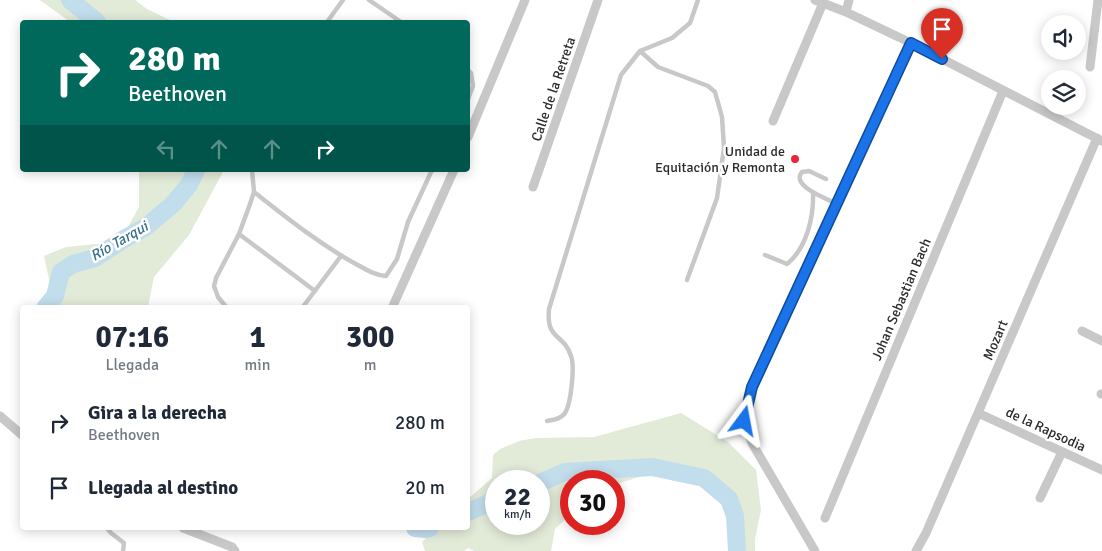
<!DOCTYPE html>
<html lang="es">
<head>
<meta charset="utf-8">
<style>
  :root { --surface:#fff; --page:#f2f2f3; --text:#1f2937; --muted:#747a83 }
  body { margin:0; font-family:Signika,sans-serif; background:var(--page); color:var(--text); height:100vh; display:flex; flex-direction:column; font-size:19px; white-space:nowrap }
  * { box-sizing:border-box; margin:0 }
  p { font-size:16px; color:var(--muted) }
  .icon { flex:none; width:28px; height:28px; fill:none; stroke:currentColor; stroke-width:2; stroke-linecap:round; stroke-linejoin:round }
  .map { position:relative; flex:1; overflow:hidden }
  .side { position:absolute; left:20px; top:305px; width:450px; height:225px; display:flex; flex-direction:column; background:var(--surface); border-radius:5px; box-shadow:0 2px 12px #0003 }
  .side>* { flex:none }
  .guide { position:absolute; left:20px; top:20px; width:450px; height:152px; border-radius:5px; box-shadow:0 2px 12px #0003; background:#00695c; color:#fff; overflow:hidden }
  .tools { position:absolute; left:1041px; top:15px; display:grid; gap:10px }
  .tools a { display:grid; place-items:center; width:45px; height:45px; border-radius:50%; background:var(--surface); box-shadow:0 2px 12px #0003; font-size:25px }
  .speed { position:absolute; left:485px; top:470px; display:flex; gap:10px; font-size:25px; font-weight:700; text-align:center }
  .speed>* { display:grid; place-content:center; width:65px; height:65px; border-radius:50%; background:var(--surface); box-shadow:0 2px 12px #0003; line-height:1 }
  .speed small { font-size:12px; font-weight:400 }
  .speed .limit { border:8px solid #d22; background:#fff; color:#111 }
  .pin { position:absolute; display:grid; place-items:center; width:42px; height:42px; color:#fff; margin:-51px -21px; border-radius:50% 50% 50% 0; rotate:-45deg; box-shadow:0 0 5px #0007 }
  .pin .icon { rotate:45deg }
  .me { position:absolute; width:55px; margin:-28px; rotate:13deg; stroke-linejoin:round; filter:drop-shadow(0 0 4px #0008) }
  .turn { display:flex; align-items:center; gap:18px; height:105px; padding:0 25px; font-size:22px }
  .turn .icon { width:65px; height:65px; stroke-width:2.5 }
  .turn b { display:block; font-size:35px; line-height:42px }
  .lanes { display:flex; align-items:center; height:48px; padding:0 25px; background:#0003; justify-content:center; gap:25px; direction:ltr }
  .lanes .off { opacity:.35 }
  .eta { display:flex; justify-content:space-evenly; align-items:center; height:85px; text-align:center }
  .eta b { font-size:30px; font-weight:800; line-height:35px }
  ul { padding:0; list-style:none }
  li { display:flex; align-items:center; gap:15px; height:65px; padding:0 25px }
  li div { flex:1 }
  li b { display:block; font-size:19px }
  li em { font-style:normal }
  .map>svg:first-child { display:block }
  .green { fill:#e2ead8; fill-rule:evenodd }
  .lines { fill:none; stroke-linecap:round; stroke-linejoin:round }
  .river { stroke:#c2ddec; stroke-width:18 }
  .lane { stroke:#c8c8c8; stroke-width:4.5 }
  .street { stroke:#c8c8c8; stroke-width:9 }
  .route-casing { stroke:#114b97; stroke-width:12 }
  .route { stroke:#1a73e8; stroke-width:9 }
  .poi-dot { fill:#ec243b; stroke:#fff; stroke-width:2 }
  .labels { text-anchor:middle; stroke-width:5; stroke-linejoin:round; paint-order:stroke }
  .street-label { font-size:14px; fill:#2b2b2b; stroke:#fff }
  .poi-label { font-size:14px; fill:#2b2b2b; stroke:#fff; text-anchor:end }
  .water-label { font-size:15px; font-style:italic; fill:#377190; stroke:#fff }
</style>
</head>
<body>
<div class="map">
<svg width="1102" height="551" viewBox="0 0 1102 551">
  <rect width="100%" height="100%" fill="#fff"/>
  <!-- green -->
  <path class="green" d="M40,0H135L147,9L174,22H70Z
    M139,170H224L189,235L154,277L148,307H51L50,284L44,256L66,247L97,244L123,236L139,207Z
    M681,413L728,442L756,470L761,510L755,539V551H730L738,518L725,484L698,471L661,465L642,476L614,485V481H571V514L555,529L551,551H474L468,548L464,551H425L422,542L437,528H468V499L492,478L493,455L500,449L519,441L536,438L594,437ZM496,481H539V524H496Z"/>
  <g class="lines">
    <!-- river -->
    <path class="river" d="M70,0L97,22
      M45,308L55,296L61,272L73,264L95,258L124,239L146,227L173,204L189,185L196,170
      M539,483L565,472L652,467L704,478L729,499L735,516L737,551
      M468,512L496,500
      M415,528L426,529L430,528"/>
    <!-- lane -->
    <path class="lane" d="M369,0L401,22
      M327,22L343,0
      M640,51L658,67L708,86L715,92L722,117L724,148L717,198L687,280
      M468,70L471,73L473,86L468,99
      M826,179L809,171L802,172C790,186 828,199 837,204
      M254,192C286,217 318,243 354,263C365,269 374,275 386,276L397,259L408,222L432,170
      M239,234L315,291
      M765,255L787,264C807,248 814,216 813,192
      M227,308L218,297L214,286L216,278L239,234L250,204L254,192L252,170
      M302,308L341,256
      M547,421C553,420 561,419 565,413C571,404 575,366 571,356C563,332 546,341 549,309L621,75L640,51L672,38L690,23L698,0
      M107,528L111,533L124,543L123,551"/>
    <!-- street -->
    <path class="street" d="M815,0L846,12L911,43L1102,141
      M846,12L849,0
      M1090,67L1098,0
      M773,121L823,3
      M468,137L525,0
      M533,187L598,0
      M392,308L454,170
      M1082,331L1102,341
      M1101,394H1102
      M978,413L1102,470
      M0,416L22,435
      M1040,498L1062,452
      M825,518L1003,91
      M183,528L232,547L235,551
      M815,551L752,443L744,421L752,387L911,43
      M916,551L926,533L1097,138"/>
  </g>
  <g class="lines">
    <!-- route casing -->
    <g class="route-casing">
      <path id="route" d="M744,421L752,387L911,43L942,59"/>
    </g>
    <!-- route -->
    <use href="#route" class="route"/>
  </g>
  <!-- markers -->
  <circle class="poi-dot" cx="795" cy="159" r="5"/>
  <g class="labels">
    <!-- street labels -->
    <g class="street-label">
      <text transform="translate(553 89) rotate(-71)" y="5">Calle de la Retreta</text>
      <text transform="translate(901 299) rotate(-67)" y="5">Johan Sebastian Bach</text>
      <text transform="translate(995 340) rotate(-67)" y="5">Mozart</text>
      <text transform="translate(1046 429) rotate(25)" y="5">de la Rapsodia</text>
    </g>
    <!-- poi labels -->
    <g class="poi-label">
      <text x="785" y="156">Unidad de<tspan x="785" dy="16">Equitación y Remonta</tspan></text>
    </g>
    <!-- water labels -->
    <g class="water-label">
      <text transform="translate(119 241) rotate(-30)" y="5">Río Tarqui</text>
    </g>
  </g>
</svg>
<div class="tools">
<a><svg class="icon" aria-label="sound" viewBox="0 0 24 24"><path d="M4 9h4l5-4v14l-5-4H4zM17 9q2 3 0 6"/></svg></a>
<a><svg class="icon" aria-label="layers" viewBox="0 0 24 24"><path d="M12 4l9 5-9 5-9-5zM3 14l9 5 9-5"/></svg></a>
</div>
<div class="speed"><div>22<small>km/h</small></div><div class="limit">30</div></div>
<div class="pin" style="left:942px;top:59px;background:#d93025"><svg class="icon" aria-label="arrive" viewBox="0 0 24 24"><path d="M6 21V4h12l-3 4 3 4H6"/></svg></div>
<svg class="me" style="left:744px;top:421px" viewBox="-20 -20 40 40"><path d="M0-17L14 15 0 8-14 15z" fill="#1a73e8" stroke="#fff" stroke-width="4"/></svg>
<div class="guide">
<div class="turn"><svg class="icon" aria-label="right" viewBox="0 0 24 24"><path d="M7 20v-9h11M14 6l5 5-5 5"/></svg><div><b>280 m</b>Beethoven</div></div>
<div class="lanes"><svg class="icon off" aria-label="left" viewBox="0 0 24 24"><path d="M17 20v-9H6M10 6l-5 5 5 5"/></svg><svg class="icon off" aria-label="ahead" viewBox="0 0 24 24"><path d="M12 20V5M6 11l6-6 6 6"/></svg><svg class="icon off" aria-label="ahead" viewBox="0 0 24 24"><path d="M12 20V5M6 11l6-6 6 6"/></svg><svg class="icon" aria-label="right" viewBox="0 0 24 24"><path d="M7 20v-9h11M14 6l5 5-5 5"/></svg></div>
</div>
<section class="side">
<div class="eta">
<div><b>07:16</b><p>Llegada</p></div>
<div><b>1</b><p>min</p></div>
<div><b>300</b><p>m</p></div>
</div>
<ul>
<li><svg class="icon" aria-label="right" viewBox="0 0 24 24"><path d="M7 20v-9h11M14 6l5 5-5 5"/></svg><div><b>Gira a la derecha</b><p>Beethoven</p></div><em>280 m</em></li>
<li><svg class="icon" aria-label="arrive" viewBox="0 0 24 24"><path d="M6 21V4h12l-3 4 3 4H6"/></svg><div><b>Llegada al destino</b></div><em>20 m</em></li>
</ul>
</section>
</div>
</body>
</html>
